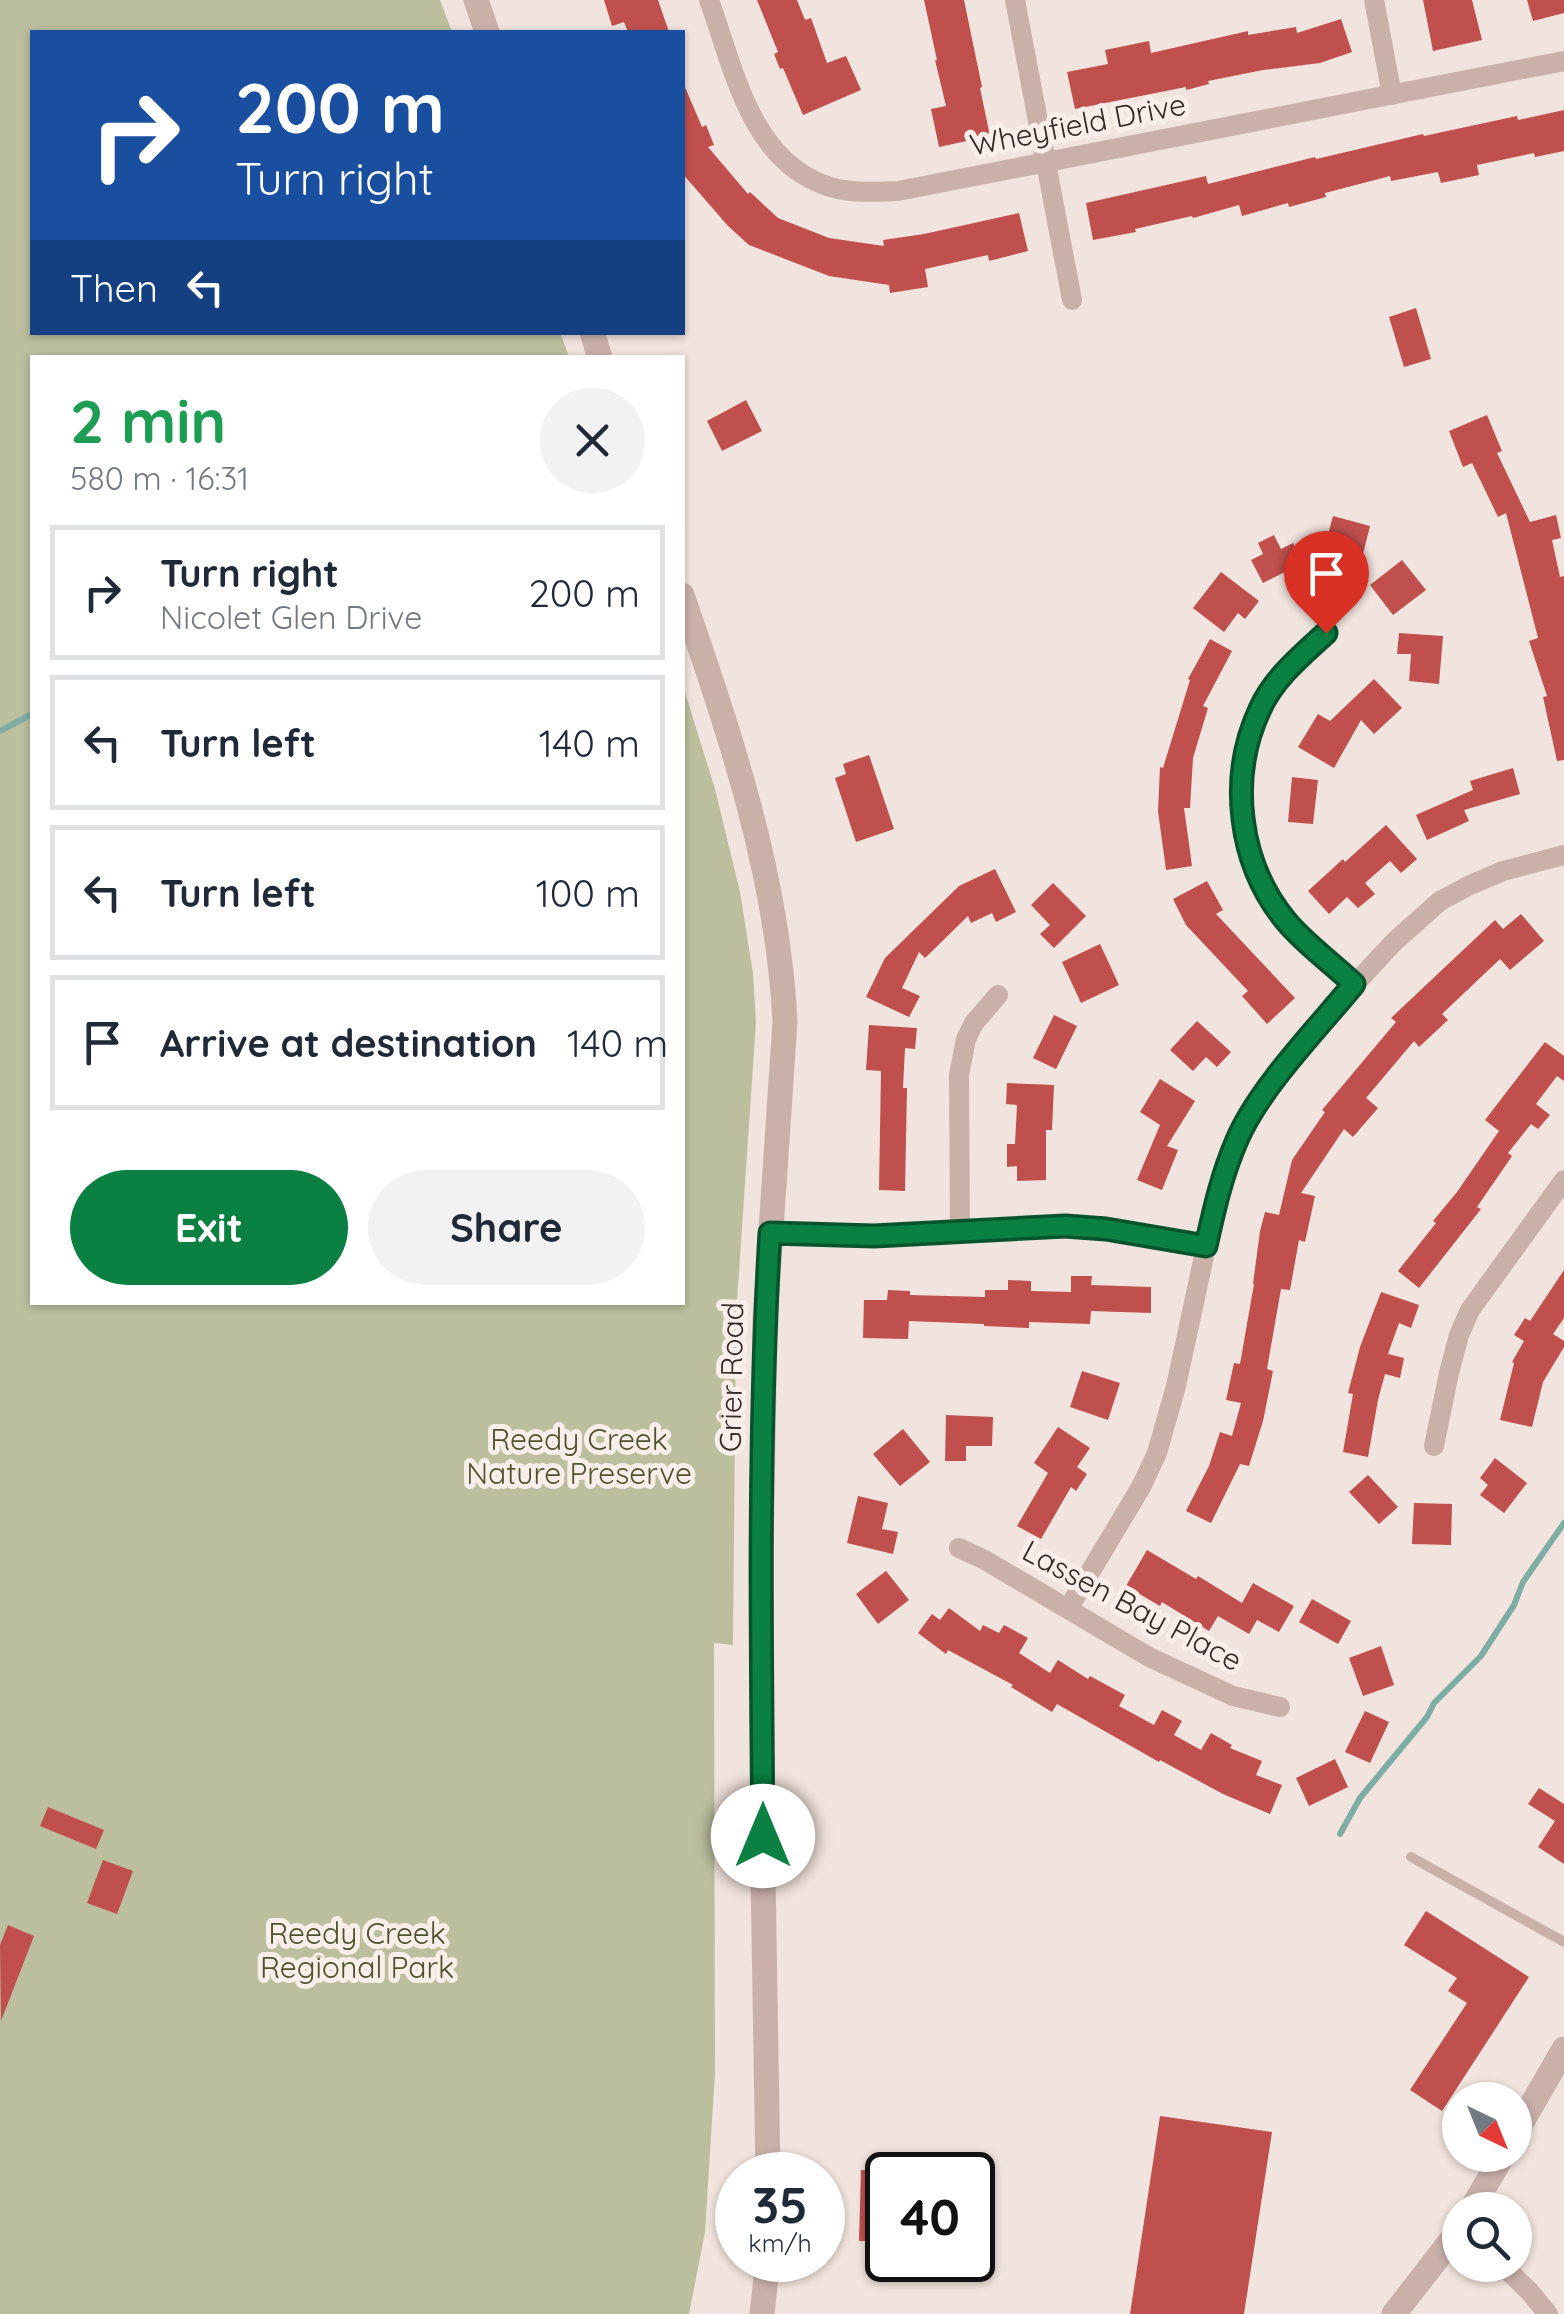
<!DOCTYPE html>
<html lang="en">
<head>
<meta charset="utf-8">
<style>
  :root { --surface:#fff; --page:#f2f2f3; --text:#1f2937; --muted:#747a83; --line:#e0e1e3; --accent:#0b8043 }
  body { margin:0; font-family:Quicksand,sans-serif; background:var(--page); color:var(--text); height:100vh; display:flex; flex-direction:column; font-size:38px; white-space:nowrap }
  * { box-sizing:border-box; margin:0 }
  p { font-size:32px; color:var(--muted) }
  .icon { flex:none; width:55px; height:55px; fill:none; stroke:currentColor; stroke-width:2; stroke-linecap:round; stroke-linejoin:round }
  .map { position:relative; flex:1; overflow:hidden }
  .drawer { position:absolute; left:30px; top:355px; width:655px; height:950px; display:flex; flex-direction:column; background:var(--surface); border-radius:0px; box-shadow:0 2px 8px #0004 }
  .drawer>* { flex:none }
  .hud { position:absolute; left:30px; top:30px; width:655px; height:305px; border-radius:0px; box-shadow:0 2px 8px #0004; background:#1a4fa0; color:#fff; overflow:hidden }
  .needle { width:65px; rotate:137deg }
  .buttons { position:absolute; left:1442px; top:2082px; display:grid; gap:20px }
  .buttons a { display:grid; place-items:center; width:90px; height:90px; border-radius:50%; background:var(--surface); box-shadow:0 2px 8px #0004; font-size:50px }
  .speed { position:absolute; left:715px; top:2152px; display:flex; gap:20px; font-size:50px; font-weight:700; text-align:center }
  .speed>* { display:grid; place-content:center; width:130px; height:130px; border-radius:50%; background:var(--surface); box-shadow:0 2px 8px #0004; line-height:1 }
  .speed small { font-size:25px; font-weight:400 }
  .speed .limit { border:5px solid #111; border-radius:15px; background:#fff; color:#111 }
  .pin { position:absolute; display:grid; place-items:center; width:85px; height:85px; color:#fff; margin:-102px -42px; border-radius:50% 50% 50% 0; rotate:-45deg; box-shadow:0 0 10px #0007 }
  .pin .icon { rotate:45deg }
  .me { position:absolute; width:110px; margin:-55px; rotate:0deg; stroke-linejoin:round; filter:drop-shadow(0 0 8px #0008) }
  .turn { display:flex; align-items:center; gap:35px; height:210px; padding:0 40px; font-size:45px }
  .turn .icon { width:130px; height:130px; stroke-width:2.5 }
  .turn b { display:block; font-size:70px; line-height:85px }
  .then { display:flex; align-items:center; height:95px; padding:0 40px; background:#0003; gap:20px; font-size:38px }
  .round { display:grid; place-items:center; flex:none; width:105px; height:105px; border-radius:52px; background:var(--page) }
  .overview { display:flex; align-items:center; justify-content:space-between; height:170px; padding:0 40px }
  h1 { font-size:60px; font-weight:800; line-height:75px; color:#1e9e55 }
  .primary-button { display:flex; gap:20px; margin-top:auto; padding:20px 40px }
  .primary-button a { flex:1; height:115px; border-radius:60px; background:var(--accent); color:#fff; font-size:40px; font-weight:800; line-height:115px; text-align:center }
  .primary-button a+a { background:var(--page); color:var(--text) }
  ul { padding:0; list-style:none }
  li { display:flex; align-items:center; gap:30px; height:135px; margin:0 20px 15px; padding:0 20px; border:5px solid var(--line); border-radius:0px }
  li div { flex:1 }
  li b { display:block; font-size:38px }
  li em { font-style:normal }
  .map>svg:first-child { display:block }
  .green { fill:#bbbf9e }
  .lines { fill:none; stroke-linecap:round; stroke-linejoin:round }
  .stream { stroke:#7eada4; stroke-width:6 }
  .building { fill:#c0504d }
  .service { stroke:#c9b1aa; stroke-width:10 }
  .minor { stroke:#c9b1aa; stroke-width:20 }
  .tertiary { stroke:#c9b1aa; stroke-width:25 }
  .route-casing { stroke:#07532c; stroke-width:25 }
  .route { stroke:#0b8043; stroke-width:18 }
  .labels { text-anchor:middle; stroke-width:10; stroke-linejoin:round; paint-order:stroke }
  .street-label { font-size:30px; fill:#362a29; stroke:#f9eee9 }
  .park-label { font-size:30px; fill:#4e532e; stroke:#f9eee9 }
</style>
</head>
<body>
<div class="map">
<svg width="1564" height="2314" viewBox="0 0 1564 2314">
  <rect width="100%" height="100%" fill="#f1e3dd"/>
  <!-- green -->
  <path class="green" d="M0,0H440L452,32H32V332H560L569,357L32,358V1302H682L683,686L715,789L740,892L753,973L756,1022L736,1316L733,1645L714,1643L715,2073L705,2232L689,2314H0Z"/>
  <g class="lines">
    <!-- stream -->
    <path class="stream" d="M0,731L32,714
      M1340,1834L1360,1798L1427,1717L1434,1703L1481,1656L1514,1605L1523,1582L1564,1523"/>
  </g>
  <!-- building -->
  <path class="building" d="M604,0H658L669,32H628L624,22L612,26Z
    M757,0H797L805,20L811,18L827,63L846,56L861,90L803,115L783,68L780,69L774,54L778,52Z
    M924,0H964L982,87L980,88L990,136L939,147L931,109L946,106L935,60H937Z
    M1423,0H1472L1482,40L1433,51Z
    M1527,0H1564V13L1533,21Z
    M1341,19L1352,52L1320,63L1263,70L1208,81L1209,84L1186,90V87L1075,109L1067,72L1108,64L1105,50L1149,41L1151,53L1248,31V35L1296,27L1297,33Z
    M682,80L702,127L706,125L714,145L708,147L748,194L750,192L778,218L829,238L884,246L883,240L924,234L1019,213L1028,251L989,261L988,255L925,269L928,287L890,293L889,285L829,276L749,245L728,226L682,173Z
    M1564,110V151L1535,157L1534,153L1477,165L1479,175L1441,183L1438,172L1391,181L1390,176L1325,193L1326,197L1289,207L1288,203L1242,216L1239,205L1193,218L1192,216L1135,229L1136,232L1093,240L1086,203L1206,176L1208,184L1315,157L1316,159L1423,134L1424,136L1517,116L1518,120Z
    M1416,308L1431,359L1404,367L1389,317Z
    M746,400L762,431L722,451L707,421Z
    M1487,415L1502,451L1497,453L1530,522L1556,515L1561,538L1552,540L1560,577L1564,576V760L1557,761L1543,697L1547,696L1529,641L1538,638L1506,513L1498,517L1472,463L1463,467L1449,431Z
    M1333,516L1370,526L1360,566L1322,557Z
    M1274,535L1281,549L1293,543L1303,563L1263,583L1251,560L1263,554L1258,543Z
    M1402,560L1426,590L1393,615L1370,585Z
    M1221,572L1259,601L1245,619L1238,613L1224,632L1193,608Z
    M1399,633L1443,636L1439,684L1409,681L1411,654H1397Z
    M1210,639L1232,651L1203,706L1208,708L1193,758L1190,808H1184L1192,866L1166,870L1158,811L1160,767L1163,768L1190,680L1188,679Z
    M1374,679L1402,708L1374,734L1361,720L1334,768L1298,747L1318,714L1330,721Z
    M869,755L894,829L856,842L835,778L846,774L843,764Z
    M1513,768L1520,794L1464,810L1469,821L1427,840L1416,815L1473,790L1470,781Z
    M1292,777L1318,780L1313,824L1288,822Z
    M1386,825L1417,859L1401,873L1390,861L1365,883L1375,894L1358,908L1347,897L1329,914L1308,891L1343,859L1345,862Z
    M995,869L1016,912L996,922L992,913L971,923L968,916L925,958L919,952L902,988L920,996L909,1017L866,997L885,958L959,886Z
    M1207,881L1223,910L1216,914L1295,998L1267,1024L1242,996L1248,991L1186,925L1173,899Z
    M1053,883L1086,916L1054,948L1040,934L1050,925L1031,905Z
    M1521,914L1544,941L1510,970L1500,959L1442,1014L1448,1020L1419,1047L1414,1041L1366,1098L1378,1108L1353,1137L1344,1129L1301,1193L1315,1196L1305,1242L1299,1240L1290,1290L1281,1289L1267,1369L1273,1371L1263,1421L1249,1466L1240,1464L1211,1523L1186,1511L1209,1466L1220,1432L1232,1436L1241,1403L1226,1400L1234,1363L1240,1364L1254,1284H1253L1260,1231L1265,1212L1279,1215L1292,1160L1325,1112L1322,1110L1396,1022L1391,1018L1495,920L1503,929Z
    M1100,944L1119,985L1081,1003L1062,962Z
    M1054,1015L1077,1026L1056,1069L1033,1058Z
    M1197,1021L1231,1052L1217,1067L1206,1057L1193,1071L1170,1050Z
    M869,1025L917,1028L915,1049L905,1048L903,1088H907L905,1191L879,1190L881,1071L866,1070Z
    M1545,1042L1564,1056V1081L1557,1076L1536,1104L1550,1115L1538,1129L1531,1124L1508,1153L1512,1156L1477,1207L1481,1209L1419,1288L1398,1271L1436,1223L1433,1221L1457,1192L1499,1131L1485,1120Z
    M1160,1079L1195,1101L1167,1146L1178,1150L1162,1190L1137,1180L1160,1125L1140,1112Z
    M1007,1083L1054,1085L1052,1130H1046V1180L1017,1181V1166L1007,1167V1144H1015L1017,1105L1006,1104Z
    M1564,1270V1318L1553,1334L1564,1341V1347L1543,1382L1532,1427L1500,1420L1514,1363L1512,1362L1524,1341L1514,1335L1525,1318L1530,1321Z
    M1071,1276H1092L1091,1285L1151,1287V1313L1091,1311L1090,1324L1029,1322V1328L984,1326V1324L909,1321L908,1339L863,1338L864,1300H887L888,1290L910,1291V1295L985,1297V1290H1008V1280L1031,1281V1291L1071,1292Z
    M1381,1292L1419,1305L1411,1328L1399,1323L1388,1354L1404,1358L1400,1378L1385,1374L1378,1400L1368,1457L1343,1452L1353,1394L1348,1393L1360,1347Z
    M1082,1371L1120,1383L1108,1420L1070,1407Z
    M946,1415L993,1417L992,1446H966V1461H945Z
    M1058,1427L1090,1448L1077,1467L1087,1474L1076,1491L1071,1487L1041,1539L1017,1526L1048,1473L1034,1463Z
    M903,1429L930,1462L900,1486L873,1454Z
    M1495,1458L1527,1483L1504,1513L1480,1495L1488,1485L1480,1478Z
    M1368,1475L1398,1507L1379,1524L1349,1492Z
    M858,1496L888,1503L882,1529L898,1532L893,1554L847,1543Z
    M1414,1503L1452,1504L1451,1545L1412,1544Z
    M1147,1550L1196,1579L1198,1576L1242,1603L1253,1583L1294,1606L1279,1632L1257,1620L1249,1634L1218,1616L1209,1631L1162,1602L1160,1606L1126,1586Z
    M886,1571L909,1600L878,1624L856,1594Z
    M1312,1599L1351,1621L1338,1644L1299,1622Z
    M949,1608L980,1631L983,1625L999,1633L1004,1625L1028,1638L1019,1653L1050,1673L1058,1660L1088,1679L1090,1676L1125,1695L1119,1706L1154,1725L1162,1710L1182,1721L1174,1735L1201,1750L1211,1733L1232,1745L1230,1748L1262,1761L1256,1775L1282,1785L1270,1814L1223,1794L1160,1760L1159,1762L1057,1704L1052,1712L1011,1687L1013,1685L948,1650L946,1654L918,1633L932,1614L940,1620Z
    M1381,1646L1394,1685L1363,1696L1349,1658Z
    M1365,1711L1389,1722L1370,1763L1345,1752Z
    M1335,1759L1348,1787L1309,1806L1296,1778Z
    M1539,1788L1564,1804V1864L1538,1847L1555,1821L1528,1804Z
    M48,1807L104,1830L96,1849L40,1826Z
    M103,1860L133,1871L117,1914L87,1903Z
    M1426,1911L1529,1977L1442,2111L1410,2090L1467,2003L1448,1991L1457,1978L1404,1945Z
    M8,1925L34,1936L1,2021L0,1945Z
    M1160,2116L1272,2132L1244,2314H1130Z
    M861,2170H888V2241H859Z"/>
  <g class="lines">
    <!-- service -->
    <path class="service" d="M1411,1857L1564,1942"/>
    <!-- minor -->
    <path class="minor" d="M709,0C733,65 749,156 822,184C845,194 873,192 898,191L1564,61
      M1015,0L1072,300
      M1374,0L1392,95
      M1326,633C1301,655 1274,678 1260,709C1228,777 1238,863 1286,921C1305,944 1332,963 1355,984
      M770,1233L874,1236L1065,1226L1106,1229L1206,1246
      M960,1233L959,1075L966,1039L974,1023L998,995
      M1434,1446L1449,1373L1459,1335L1470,1310L1564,1180
      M959,1548L985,1560L1149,1657L1233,1696L1280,1707
      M1068,1609L1141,1487L1157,1453L1176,1386L1217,1196L1237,1137L1265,1092L1355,984L1394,942L1440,901L1470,885L1503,871L1564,855
      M1502,2265L1530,2292L1548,2314"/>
    <!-- tertiary -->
    <path class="tertiary" d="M476,0L487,32
      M592,332L600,358
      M682,595C730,734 778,875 785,1022L765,1318L761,1558L763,1875L768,2175
      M1515,2134L1564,2049
      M1471,2210L1503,2155
      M762,2314L768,2260
      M1394,2314L1460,2229"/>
  </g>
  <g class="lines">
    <!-- route casing -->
    <g class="route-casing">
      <path id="route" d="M763,1836C761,1635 758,1433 770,1233L874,1236L1065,1226L1106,1229L1206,1246C1214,1210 1222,1174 1237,1140C1259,1088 1318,1028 1354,984C1332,963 1305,944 1286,921C1238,863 1228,777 1260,709C1274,678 1301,656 1326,633"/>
    </g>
    <!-- route -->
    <use href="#route" class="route"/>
  </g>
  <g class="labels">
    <!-- street labels -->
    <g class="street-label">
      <text transform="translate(1078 125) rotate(-11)" y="10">Wheyfield Drive</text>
      <text transform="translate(732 1377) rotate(-89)" y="10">Grier Road</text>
      <text transform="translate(1132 1606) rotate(28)" y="10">Lassen Bay Place</text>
    </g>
    <!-- park labels -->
    <g class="park-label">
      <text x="579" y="1450">Reedy Creek<tspan x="579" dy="34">Nature Preserve</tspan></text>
      <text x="357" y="1944">Reedy Creek<tspan x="357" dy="34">Regional Park</tspan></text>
    </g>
  </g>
</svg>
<div class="buttons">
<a><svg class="needle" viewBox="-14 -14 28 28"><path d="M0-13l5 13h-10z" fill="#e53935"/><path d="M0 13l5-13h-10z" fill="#747a83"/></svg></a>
<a><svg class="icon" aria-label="search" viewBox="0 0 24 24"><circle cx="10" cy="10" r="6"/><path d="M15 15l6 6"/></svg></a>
</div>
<div class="speed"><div>35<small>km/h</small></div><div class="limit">40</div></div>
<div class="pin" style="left:1326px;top:633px;background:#d93025"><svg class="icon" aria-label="arrive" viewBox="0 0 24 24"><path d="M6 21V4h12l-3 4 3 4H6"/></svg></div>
<svg class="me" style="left:763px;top:1836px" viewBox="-20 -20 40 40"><circle r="19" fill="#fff"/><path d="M0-13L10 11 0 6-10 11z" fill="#0b8043"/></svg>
<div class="hud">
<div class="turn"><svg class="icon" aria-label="right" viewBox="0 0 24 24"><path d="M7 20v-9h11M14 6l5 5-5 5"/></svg><div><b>200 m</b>Turn right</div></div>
<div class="then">Then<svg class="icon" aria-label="left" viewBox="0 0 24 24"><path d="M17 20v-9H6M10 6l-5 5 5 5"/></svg></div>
</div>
<section class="drawer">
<div class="overview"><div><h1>2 min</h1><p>580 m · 16:31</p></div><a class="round"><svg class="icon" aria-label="close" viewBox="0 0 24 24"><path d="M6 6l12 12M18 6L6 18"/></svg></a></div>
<ul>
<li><svg class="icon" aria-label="right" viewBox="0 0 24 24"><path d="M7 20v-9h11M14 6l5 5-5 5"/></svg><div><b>Turn right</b><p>Nicolet Glen Drive</p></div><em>200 m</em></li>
<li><svg class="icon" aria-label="left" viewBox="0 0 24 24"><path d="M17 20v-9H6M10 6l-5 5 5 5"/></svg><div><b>Turn left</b></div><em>140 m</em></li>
<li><svg class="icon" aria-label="left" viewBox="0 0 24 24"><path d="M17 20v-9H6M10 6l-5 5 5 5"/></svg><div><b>Turn left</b></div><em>100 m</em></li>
<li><svg class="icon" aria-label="arrive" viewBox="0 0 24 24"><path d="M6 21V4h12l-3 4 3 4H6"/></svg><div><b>Arrive at destination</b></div><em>140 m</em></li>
</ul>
<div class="primary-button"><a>Exit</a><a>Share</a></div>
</section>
</div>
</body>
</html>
